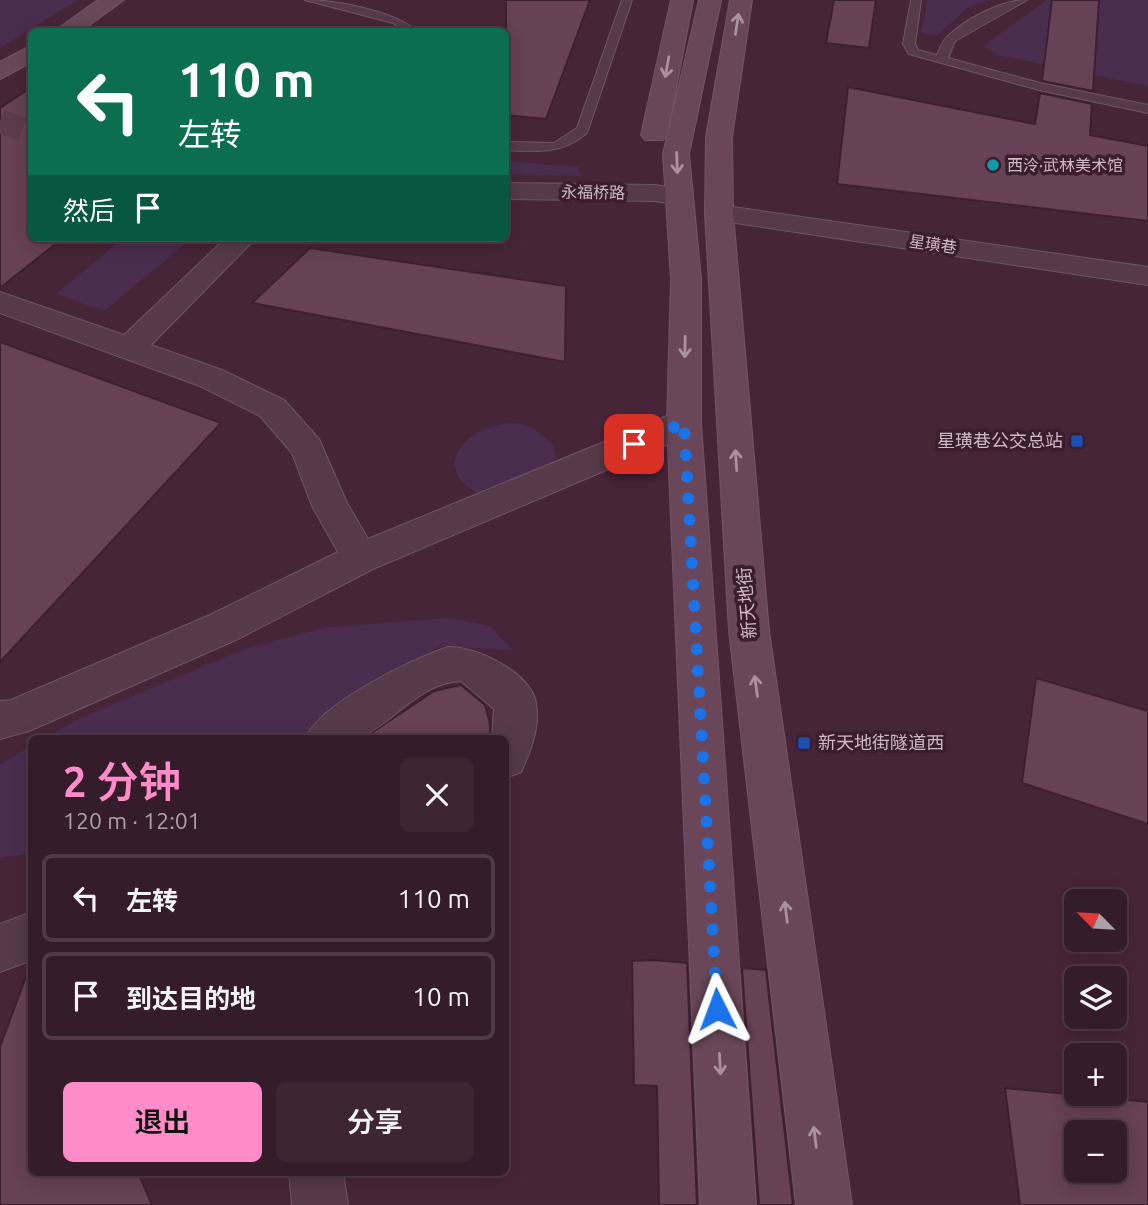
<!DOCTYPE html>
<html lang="zh">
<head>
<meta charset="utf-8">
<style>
  :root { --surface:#351c2a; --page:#3d2532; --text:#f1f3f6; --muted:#aaa1a8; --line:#4f3a47; --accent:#ff8cc8 }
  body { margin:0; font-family:Ubuntu,"Noto Sans SC",sans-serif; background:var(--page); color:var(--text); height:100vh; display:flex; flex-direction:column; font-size:26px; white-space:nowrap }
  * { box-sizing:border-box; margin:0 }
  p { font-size:23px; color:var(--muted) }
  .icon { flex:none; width:38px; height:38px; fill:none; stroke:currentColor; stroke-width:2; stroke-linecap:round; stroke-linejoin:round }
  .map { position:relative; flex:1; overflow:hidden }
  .panel { position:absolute; left:28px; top:735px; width:481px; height:441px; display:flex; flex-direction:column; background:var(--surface); border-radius:10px; box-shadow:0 4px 18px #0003,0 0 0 2px var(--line) }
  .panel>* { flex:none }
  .guide { position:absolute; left:28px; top:28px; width:481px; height:214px; border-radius:10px; box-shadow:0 4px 18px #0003,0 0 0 2px var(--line); background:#0b6e4f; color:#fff; overflow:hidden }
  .needle { width:46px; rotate:294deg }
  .tools { position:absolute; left:1064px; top:889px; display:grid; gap:14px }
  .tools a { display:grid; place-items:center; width:63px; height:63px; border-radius:10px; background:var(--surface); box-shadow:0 4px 18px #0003,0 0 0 2px var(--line); font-size:35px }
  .pin { position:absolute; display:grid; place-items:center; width:60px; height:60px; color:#fff; margin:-30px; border-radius:14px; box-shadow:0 4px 10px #0006 }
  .me { position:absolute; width:77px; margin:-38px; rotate:357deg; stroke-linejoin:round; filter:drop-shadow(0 0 5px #0008) }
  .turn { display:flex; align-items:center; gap:24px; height:147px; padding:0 35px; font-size:32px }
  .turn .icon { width:91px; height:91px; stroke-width:2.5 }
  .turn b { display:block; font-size:49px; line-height:60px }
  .then { display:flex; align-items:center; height:66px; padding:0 35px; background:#0003; gap:14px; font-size:26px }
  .round { display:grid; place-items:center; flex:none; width:74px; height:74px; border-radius:10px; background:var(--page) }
  .summary { display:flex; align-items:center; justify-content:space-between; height:119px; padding:0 35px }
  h1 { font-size:42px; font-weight:600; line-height:52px; color:var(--accent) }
  .cta { display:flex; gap:14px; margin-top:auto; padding:14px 35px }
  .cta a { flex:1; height:80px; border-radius:10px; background:var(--accent); color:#111; font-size:28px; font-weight:600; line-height:80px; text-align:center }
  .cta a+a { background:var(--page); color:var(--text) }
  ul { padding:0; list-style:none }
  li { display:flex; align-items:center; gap:21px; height:88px; margin:0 14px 10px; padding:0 21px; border:4px solid var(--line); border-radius:10px }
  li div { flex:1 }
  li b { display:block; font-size:26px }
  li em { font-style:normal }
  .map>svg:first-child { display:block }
  .green { fill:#4a2d4e }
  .building { fill:#674155; stroke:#3d2030; stroke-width:2; fill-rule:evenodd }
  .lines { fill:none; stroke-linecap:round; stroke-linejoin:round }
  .street-tunnel { stroke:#5b3b4d; stroke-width:24; stroke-dasharray:24 12; stroke-linecap:butt }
  .lane-casing { stroke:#705564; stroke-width:2 }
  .street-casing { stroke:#705564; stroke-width:2 }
  .secondary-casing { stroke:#705564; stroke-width:2 }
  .lane { fill:#563a49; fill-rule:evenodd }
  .street { fill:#563a49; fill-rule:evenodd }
  .secondary { fill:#694758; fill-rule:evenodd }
  .oneway { stroke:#ab909e }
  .route { stroke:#1a73e8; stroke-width:12; stroke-dasharray:0 21.6 }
  .culture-dot { fill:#0f9aa8; stroke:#3b1e2e; stroke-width:2.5 }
  .transit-dot { fill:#1a4fb4; stroke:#3b1e2e; stroke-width:2.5 }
  .labels { text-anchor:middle; stroke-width:7; stroke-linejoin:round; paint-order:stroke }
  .far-poi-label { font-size:16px; fill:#cfb7c4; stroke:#3b1e2e; text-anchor:start }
  .far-street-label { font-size:16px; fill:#cfb7c4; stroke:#3b1e2e }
  .poi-label { font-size:18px; fill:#cfb7c4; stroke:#3b1e2e; text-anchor:end }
  .street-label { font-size:18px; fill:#cfb7c4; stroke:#3b1e2e }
</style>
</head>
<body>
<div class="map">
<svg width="1148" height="1205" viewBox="0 0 1148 1205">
  <rect width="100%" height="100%" fill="#472538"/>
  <!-- green -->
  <path class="green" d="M0,0H78L0,48Z
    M928,0H989L969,7L938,35L921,33Z
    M1047,0H1148V86L998,55L983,46Z
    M506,161L578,167L581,176L506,174Z
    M124,238H192L104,311L56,294Z
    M516,423L531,427L553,444L557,468L489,498C425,474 461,424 516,423Z
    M449,618L490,626L512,650L440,646L380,680L302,738H45L78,719L245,649L323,628Z
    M31,746V853L0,858V765Z"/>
  <!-- building -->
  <path class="building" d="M506,0H590L546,119L506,115Z
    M834,0H876L869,48L826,43Z
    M1052,0H1099L1093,91L1042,81Z
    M32,87V238H63L0,288V108Z
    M848,87L1035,124L1040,93L1092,104L1090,135L1148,146V221L837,184Z
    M310,248L566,286L565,362L252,303Z
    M0,342L221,423L0,662Z
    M1036,678L1148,711V824L1022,783Z
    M461,685L485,705L490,724V738H364L434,691Z
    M654,960L687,963L697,1205H659L657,1086L634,1085L632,961Z
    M742,968L766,970L793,1205H759Z
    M28,971H32V1172H138L152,1205H0V1047Z
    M1005,1088L1148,1102V1205H1020ZM1076,1132H1115V1171H1076Z"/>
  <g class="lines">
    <!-- street-tunnel -->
    <path class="street-tunnel" d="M0,121L32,133"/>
    <!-- lane casing -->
    <g class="lane-casing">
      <path id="lane" d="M305,0C335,0 396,11 418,32H405L393,23Z
        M622,0H632L587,133C563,154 537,152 506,150V142L554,143L577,128Z
        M911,0H921L915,44L918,50L937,55C940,49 942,40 948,36C967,18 1002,0 1027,0L955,41L948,58L1040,83L1148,105V113L1039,90L909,54L903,44Z"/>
    </g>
    <!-- street casing -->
    <g class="street-casing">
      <path id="street" d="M506,183L655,185L689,191L693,197L689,203L679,205L655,201L506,199Z
        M719,205L1148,267V285L709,219L705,213L709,207Z
        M226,238H256L151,345L222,370L284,400L319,439L347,503L368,539L672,414L684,411L696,414L701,423L696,432L373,569L238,639L29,731L0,739V701L11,700L210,615L338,552L312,506L292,453L260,416L200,386L0,313V292L124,335Z
        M448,647C476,646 530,672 536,703C540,727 531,751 521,772L506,778V738H492L494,709L461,681C419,683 396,721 361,737C348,744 321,738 306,738C319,704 412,659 448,647Z
        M32,912V960L0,972V924Z
        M289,1172H343L348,1205H292Z"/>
    </g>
    <!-- secondary casing -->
    <g class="secondary-casing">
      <path id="secondary" d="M98,0H124L80,32H53Z
        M671,0H693L667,135L663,140H645L641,135Z
        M699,0H721L689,154L701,279V423L756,1205H700L667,423L671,279L663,154Z
        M730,0H752L732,137L733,213L769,631L852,1205H796L729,631L705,213L706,137Z
        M32,45V62L0,79V62Z"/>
    </g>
    <!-- lane -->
    <use href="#lane" class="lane"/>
    <!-- street -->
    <use href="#street" class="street"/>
    <!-- secondary -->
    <use href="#secondary" class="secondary"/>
  </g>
  <!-- one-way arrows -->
  <defs><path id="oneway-shaft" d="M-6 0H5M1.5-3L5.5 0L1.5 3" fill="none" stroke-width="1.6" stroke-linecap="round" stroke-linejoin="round" transform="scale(1.75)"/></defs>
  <g class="oneway">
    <use href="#oneway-shaft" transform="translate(737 24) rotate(-81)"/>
    <use href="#oneway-shaft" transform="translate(667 67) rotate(100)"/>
    <use href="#oneway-shaft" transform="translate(677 163) rotate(88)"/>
    <use href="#oneway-shaft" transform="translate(685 347) rotate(91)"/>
    <use href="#oneway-shaft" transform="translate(736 460) rotate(-94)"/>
    <use href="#oneway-shaft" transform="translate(756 686) rotate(-98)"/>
    <use href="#oneway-shaft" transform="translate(786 912) rotate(-97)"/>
    <use href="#oneway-shaft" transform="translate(720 1064) rotate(87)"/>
    <use href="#oneway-shaft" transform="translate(815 1137) rotate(-97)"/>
  </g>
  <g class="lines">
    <!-- route -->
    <path class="route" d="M634,444L684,423L717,1009"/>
  </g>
  <!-- markers -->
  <circle class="culture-dot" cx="993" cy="165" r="7"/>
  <g class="transit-dot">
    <rect x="1070" y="434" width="14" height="14" rx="3.5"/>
    <rect x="797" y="736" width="14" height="14" rx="3.5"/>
  </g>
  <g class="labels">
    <!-- far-poi labels -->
    <g class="far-poi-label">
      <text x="1007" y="171">西泠·武林美术馆</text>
    </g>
    <!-- far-street labels -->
    <g class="far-street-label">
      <text transform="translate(593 192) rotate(1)" y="6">永福桥路</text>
      <text transform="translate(933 244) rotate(8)" y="6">星璜巷</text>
    </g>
    <!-- poi labels -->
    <g class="poi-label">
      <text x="1063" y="447">星璜巷公交总站</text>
      <text x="818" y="749" text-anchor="start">新天地街隧道西</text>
    </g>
    <!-- street labels -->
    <g class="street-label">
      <text transform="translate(747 603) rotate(-95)" y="6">新天地街</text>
    </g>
  </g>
</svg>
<div class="tools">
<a><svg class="needle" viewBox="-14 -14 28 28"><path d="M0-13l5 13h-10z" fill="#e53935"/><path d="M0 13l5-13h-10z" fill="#aaa1a8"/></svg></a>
<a><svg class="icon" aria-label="layers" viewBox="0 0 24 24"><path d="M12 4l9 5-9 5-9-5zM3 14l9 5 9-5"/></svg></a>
<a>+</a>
<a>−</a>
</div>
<div class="pin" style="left:634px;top:444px;background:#d93025"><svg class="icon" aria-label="arrive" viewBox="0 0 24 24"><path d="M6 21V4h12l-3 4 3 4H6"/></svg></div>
<svg class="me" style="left:717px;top:1009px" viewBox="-20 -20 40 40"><path d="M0-17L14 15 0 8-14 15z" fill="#1a73e8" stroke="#fff" stroke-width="4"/></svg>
<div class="guide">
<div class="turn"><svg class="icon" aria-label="left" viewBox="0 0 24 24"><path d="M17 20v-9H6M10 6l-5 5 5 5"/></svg><div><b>110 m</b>左转</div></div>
<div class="then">然后<svg class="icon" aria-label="arrive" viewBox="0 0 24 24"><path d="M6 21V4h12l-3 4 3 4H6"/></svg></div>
</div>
<section class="panel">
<div class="summary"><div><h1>2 分钟</h1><p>120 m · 12:01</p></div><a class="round"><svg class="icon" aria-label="close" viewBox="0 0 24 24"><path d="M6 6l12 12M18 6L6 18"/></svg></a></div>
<ul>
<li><svg class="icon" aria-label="left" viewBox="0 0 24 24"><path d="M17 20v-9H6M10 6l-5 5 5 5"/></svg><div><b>左转</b></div><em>110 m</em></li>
<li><svg class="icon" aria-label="arrive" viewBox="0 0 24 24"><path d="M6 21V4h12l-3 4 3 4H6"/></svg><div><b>到达目的地</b></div><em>10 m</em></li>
</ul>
<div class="cta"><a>退出</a><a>分享</a></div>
</section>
</div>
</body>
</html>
